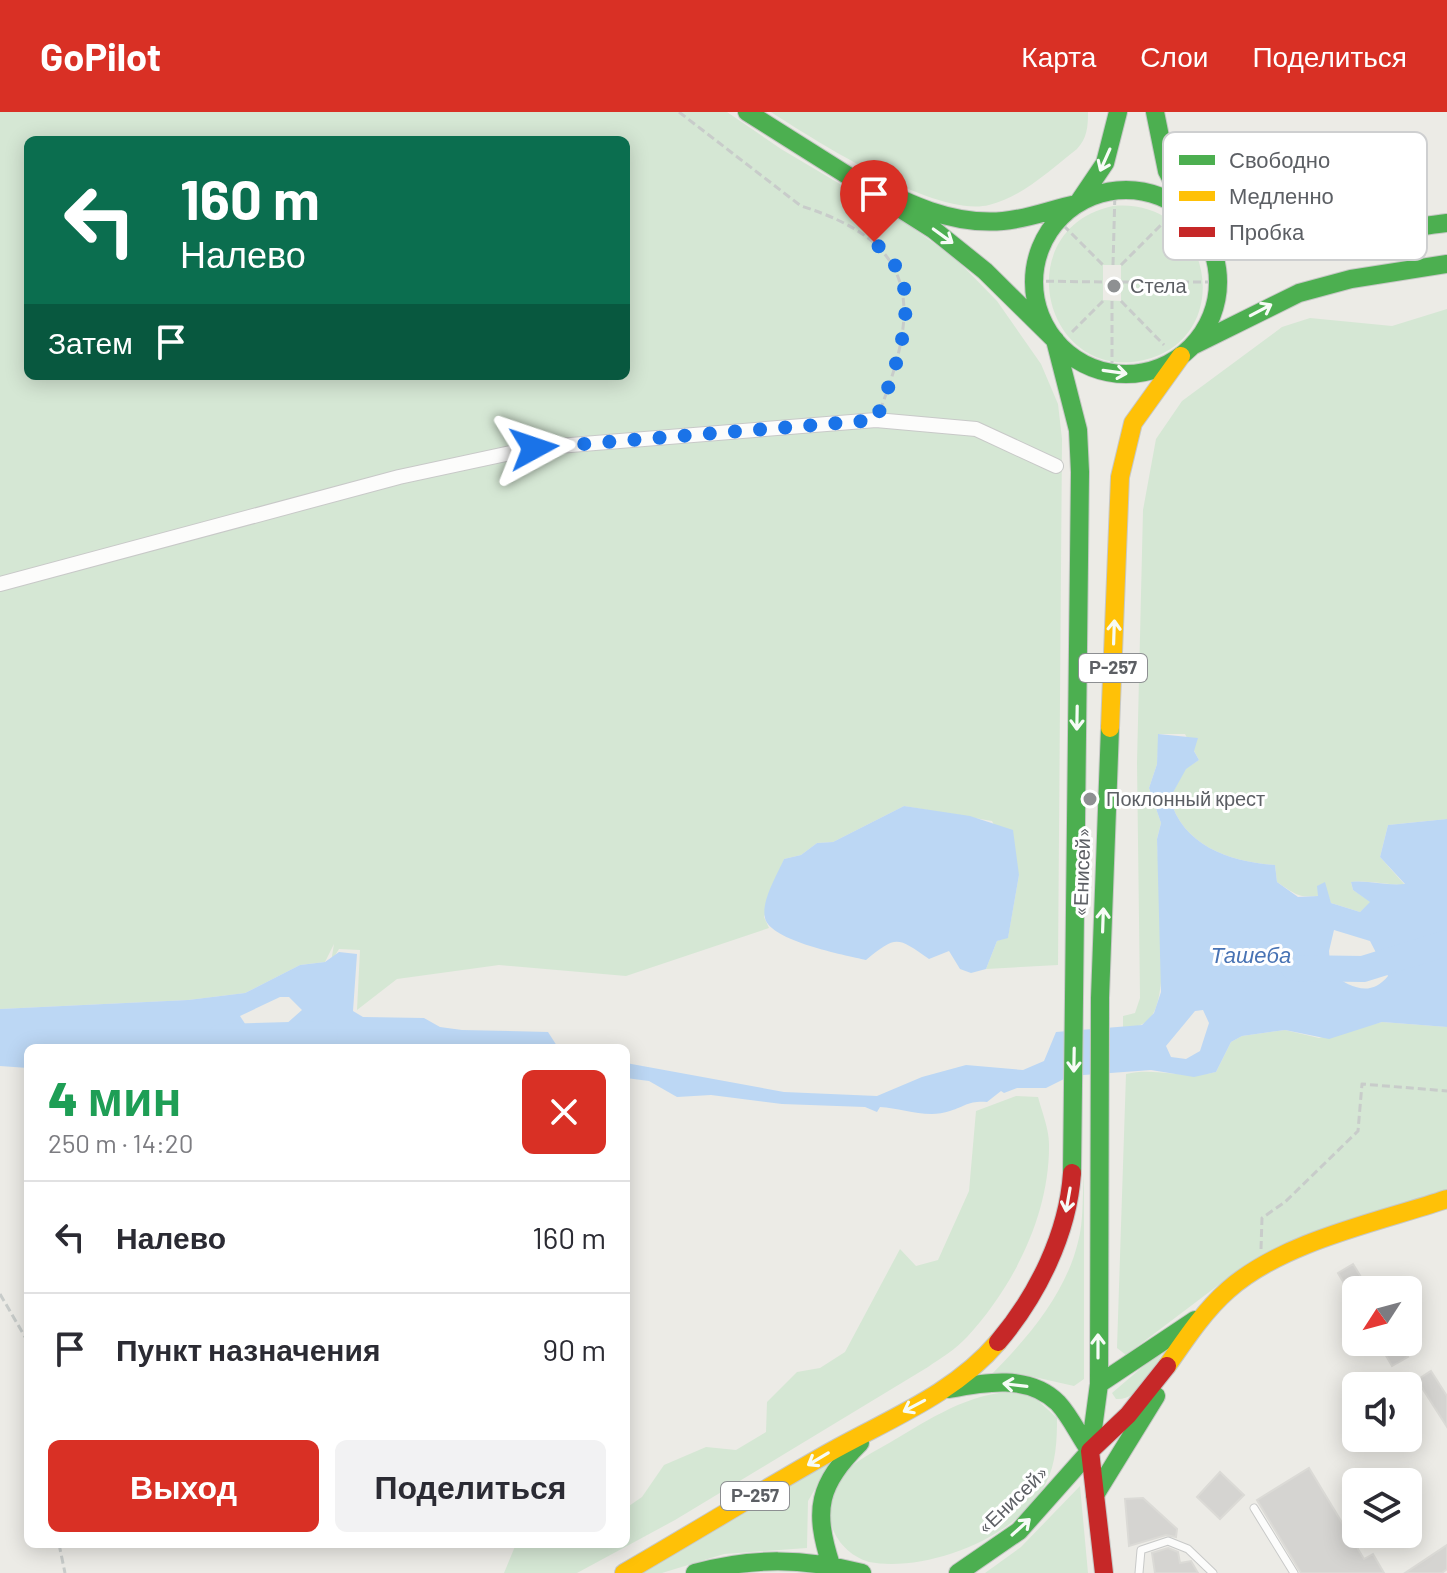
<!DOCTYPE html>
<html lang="ru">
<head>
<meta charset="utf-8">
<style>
  :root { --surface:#fff; --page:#f2f2f3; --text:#2b2b33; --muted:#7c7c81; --line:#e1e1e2; --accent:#d93025 }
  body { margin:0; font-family:Barlow,sans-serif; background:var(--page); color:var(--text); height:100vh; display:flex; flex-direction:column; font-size:30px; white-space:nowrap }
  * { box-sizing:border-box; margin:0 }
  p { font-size:26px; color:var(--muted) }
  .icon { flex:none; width:44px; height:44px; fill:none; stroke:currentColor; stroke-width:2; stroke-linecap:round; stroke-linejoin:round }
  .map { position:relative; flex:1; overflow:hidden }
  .details { position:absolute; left:24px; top:932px; width:606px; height:504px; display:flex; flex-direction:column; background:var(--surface); border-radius:12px; box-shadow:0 4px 20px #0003 }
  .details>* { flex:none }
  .hud { position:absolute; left:24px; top:24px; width:606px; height:244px; border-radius:12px; box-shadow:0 4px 20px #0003; background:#0b6e4f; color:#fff; overflow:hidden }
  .needle { width:52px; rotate:234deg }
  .buttons { position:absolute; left:1342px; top:1164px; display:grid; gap:16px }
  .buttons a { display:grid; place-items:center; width:80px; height:80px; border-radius:12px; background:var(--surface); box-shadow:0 4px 20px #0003; font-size:40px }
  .pin { position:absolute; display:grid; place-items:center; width:68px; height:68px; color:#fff; margin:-82px -34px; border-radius:50% 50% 50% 0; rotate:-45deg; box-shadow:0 0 8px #0007 }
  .pin .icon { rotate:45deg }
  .me { position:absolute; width:88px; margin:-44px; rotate:85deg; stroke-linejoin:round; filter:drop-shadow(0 0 6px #0008) }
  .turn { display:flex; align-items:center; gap:28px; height:168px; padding:0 24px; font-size:36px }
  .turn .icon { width:104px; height:104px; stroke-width:2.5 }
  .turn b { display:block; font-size:56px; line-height:68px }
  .then { display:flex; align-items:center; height:76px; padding:0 24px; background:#0003; gap:16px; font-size:30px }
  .round { display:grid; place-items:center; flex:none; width:84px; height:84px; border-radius:12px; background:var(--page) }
  .head { display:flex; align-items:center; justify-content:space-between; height:136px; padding:0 24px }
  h1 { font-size:48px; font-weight:800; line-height:60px; color:#1e9e55 }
  .primary-button { display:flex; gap:16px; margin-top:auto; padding:16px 24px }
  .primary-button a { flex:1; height:92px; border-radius:12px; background:var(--accent); color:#fff; font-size:32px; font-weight:800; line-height:92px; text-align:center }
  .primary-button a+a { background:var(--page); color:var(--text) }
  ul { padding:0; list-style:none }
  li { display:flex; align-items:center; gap:24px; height:112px; padding:0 24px; border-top:2px solid var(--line) }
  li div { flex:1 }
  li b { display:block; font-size:30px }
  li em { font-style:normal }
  header { display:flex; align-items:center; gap:48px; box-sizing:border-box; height:112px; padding:0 40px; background:var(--accent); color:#fff }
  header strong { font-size:38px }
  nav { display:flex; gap:44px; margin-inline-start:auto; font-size:28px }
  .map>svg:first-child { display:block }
  .green { fill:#d5e7d4; fill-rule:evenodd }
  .water { fill:#bcd7f4; fill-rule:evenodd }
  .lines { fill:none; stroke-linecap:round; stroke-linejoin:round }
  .river { stroke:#bcd7f4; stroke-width:26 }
  .building { fill:#d5d4d1; stroke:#dbdad6; stroke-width:2 }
  .lane-casing { stroke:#c8c9c8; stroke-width:9 }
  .street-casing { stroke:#c8c9c8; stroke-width:16 }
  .fast-casing { stroke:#c7c8c6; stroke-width:20 }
  .slow-casing { stroke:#c7c8c6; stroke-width:20 }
  .jam-casing { stroke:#c7c8c6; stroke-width:20 }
  .path { stroke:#c8ccca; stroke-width:3; stroke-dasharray:8 4; stroke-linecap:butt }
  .lane { stroke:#fcfcfb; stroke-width:7 }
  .street { stroke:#fcfcfb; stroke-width:14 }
  .fast { stroke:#4caf50; stroke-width:18 }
  .slow { stroke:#ffc107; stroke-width:18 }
  .jam { stroke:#c62828; stroke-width:18 }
  .oneway { stroke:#f6fbf6 }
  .route { stroke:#1a73e8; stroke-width:14; stroke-dasharray:0 25.2 }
  .poi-dot { fill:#8e9092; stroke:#fff; stroke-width:3 }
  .labels { text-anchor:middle; stroke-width:6; stroke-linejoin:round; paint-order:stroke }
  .shield { fill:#fff; stroke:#8d8f92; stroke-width:2 }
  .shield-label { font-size:18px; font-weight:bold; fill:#5c5f64 }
  .poi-label { font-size:20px; fill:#5c5f64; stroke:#fff; text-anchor:start }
  .street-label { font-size:20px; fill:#5c5f64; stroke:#fff }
  .water-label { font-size:22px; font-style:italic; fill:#4873b4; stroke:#fff }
  .key { fill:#fff; stroke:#cecfd0; stroke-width:2 }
  .key-label { font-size:22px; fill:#5c5f64 }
</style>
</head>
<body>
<header>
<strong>GoPilot</strong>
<nav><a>Карта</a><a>Слои</a><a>Поделиться</a></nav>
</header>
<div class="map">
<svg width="1447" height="1461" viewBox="0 0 1447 1461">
  <rect width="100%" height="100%" fill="#ecebe6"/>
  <!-- green -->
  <path class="green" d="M0,0H727L781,37L904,110L956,147L997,189L1041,252L1058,292L1062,327L1058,853L986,857L997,829L1008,825L1019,763L992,709L904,694L833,730L817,731L801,743L784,747L764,805L769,816L626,864L499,853L397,867L357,898L360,838L339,837L331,850L334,832L325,850L300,853L245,881L188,888L0,897ZM28,28H626V264H28Z
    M771,0H1088C1088,15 1087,26 1077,37C1050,58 1022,85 989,93C936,106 816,29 771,0Z
    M1113,94C1213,85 1238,226 1144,248C1043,271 1007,117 1113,94ZM1103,153H1121V189L1103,188Z
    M1447,197V707L1388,713L1380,745L1405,773C1386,773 1369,768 1351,770L1353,778L1371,790L1360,800L1331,791L1328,783C1299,785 1302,787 1277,770L1275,753C1231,750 1182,734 1170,686L1185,657L1199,648L1185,622H1159L1157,652L1149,676L1161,711L1157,727C1158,765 1172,878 1151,905C1143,915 1134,915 1123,916V904L1135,901L1140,886L1137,651L1143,398L1156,327L1182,289L1282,215L1310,206L1392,214Z
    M1382,910L1447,915V1082L1286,1135L1237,1159L1126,1243L1117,1236L1126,962C1157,955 1184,968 1216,960L1231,930L1242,924L1285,918L1319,926Z
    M1016,984L1038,985C1042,1000 1049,1017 1049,1032C1050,1102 1014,1174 967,1225C956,1237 941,1246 928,1255L675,1408L577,1461H504L516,1432H626V1396L642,1385L664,1353L706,1335L736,1338L766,1320L767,1290L797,1260L820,1256L845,1240L900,1137L916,1154L938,1148L969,1079L976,999Z
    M1084,1062V1267L1074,1274L1021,1262L991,1263C1027,1227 1066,1181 1078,1130C1084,1109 1082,1084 1084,1062Z
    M1160,1240L1162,1242C1152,1259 1139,1289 1116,1287L1112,1281Z
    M1008,1280L1034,1285L1057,1306C1057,1329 1056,1351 1046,1371C1020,1425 926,1461 869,1450C832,1439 815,1393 842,1363C853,1351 868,1343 882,1335C923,1312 960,1284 1008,1280Z
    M832,1348L808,1389L807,1436L724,1442L662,1461H640Z
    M1080,1374L1088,1461H985L1021,1435Z"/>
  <!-- water -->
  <path class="water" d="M1158,622L1198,626L1194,639L1199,648L1186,657L1170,686C1182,734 1231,750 1275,753L1277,770L1298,785L1318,784L1317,774L1325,770L1331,791L1360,800L1370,790L1353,778L1351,770C1369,768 1386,774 1405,772L1380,745L1388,713L1447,707V915L1382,910L1329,927L1285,918L1242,924L1231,930L1216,960L1194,965L1151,958L1070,964L1046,976H1017L1004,981L1001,979L987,990C967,989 967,994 950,999C927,1007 902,996 880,995L877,1000L865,995L782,992L711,983L677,985L649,969L626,966V951L784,980L877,984L922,965L966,953L1023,958L1044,949L1056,920L1142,913L1154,901L1161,880L1157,727L1161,711L1149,676L1157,652ZM1334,818L1370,829L1388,864C1370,886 1351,875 1331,862L1329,839ZM1203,898L1209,911L1200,939L1186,947L1171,945L1166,934L1195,899Z
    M904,694L970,704L1013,718L1019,763L1008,826L997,829L986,857L971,861L960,857L949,839L929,847C897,825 897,823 866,848C845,843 770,829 765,806C761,789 777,763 784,747L801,743L817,731L833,730Z
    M339,840L357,842L353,899L363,905L424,906L440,915L462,918L548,920L557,934L563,936H297L296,927L285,913L302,898L289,885H280L240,904L255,927L272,928L274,936H28V956L0,954V897L188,888L245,881L300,853L325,850Z"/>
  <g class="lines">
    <!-- river -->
    <path class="river" d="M1294,856L1363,857L1447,831
      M221,925L325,922"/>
  </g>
  <!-- building -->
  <path class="building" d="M1353,1152L1369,1178H1348L1338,1161Z
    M1378,1230H1399L1408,1245L1392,1254Z
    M1431,1259L1447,1284V1315L1417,1268Z
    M1309,1356L1364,1447L1373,1442L1384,1461H1301L1257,1388Z
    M1220,1360L1244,1383L1220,1407L1197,1385Z
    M1143,1386L1177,1417L1176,1425L1166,1423L1129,1434L1125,1387Z
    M1447,1433V1457L1442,1461H1405Z
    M1168,1436L1178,1440L1180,1451L1191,1449L1198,1461H1155L1152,1441Z"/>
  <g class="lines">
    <!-- lane casing -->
    <g class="lane-casing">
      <path id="lane" d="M1254,1396L1294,1461
        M1139,1461L1141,1438L1168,1429L1188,1437L1213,1461"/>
    </g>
    <!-- street casing -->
    <g class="street-casing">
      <path id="street" d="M0,472L399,365L534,336L876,308L976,317L1056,354"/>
    </g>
    <!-- fast casing -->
    <g class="fast-casing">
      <path id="fast" d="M747,0L934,118L985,159L1055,228
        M1155,0L1167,59L1191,106
        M855,65C901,88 949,114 1003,109C1028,107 1052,97 1076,92
        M1034 170a92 92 0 1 1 184 0a92 92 0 1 1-184 0Z
        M1078,91L1105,51L1118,0
        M1193,107C1277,139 1360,122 1447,111
        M1055,228L1078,318L1080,360L1072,1061
        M1194,233L1299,181L1351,167L1447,152
        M1099,1272L1195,1208
        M949,1277C985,1270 1029,1262 1058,1291C1071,1305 1079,1324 1090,1339
        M1095,1383L1156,1284
        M831,1453C813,1397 818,1373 860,1331
        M695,1461C752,1445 805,1446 862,1461
        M958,1461L1019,1419L1090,1339L1099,1272L1100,886L1110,616"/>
    </g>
    <!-- slow casing -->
    <g class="slow-casing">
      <path id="slow" d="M1110,616L1120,365L1133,311L1181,244
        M1167,1254C1185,1228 1204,1199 1228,1178C1283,1129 1379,1110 1447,1087
        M624,1461C693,1421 761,1379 830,1340C889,1307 954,1282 998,1230"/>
    </g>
    <!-- jam casing -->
    <g class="jam-casing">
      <path id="jam" d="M998,1230C1037,1184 1068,1122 1072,1061
        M1104,1461L1090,1339L1128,1303L1167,1254"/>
    </g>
    <!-- path -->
    <path class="path" d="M679,0L801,94C916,130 921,190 882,293
      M1063,113L1103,153
      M1113,153L1115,79
      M1121,153L1171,103
      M1034,169L1103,170
      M1121,170H1218
      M1112,189V261
      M1121,189L1164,233
      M1072,220L1103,189
      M1261,1137L1262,1106L1285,1090L1358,1019L1362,972L1447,979
      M0,1182L28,1230
      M59,1432L65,1461"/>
    <!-- lane -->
    <use href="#lane" class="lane"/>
    <!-- street -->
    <use href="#street" class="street"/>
    <!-- fast -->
    <use href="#fast" class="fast"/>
    <!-- slow -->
    <use href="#slow" class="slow"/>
    <!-- jam -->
    <use href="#jam" class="jam"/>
  </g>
  <!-- one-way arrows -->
  <defs><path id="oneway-shaft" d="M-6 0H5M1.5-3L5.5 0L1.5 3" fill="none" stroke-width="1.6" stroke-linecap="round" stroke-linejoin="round" transform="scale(2)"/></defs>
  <g class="oneway">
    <use href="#oneway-shaft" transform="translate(1105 48) rotate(114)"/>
    <use href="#oneway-shaft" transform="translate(943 124) rotate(36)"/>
    <use href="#oneway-shaft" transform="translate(1261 198) rotate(-28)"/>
    <use href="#oneway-shaft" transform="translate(1115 260) rotate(8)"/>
    <use href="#oneway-shaft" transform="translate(1114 520) rotate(-88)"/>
    <use href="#oneway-shaft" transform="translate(1077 606) rotate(91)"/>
    <use href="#oneway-shaft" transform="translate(1103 808) rotate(-88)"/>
    <use href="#oneway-shaft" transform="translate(1074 948) rotate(91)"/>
    <use href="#oneway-shaft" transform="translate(1068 1088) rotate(100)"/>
    <use href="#oneway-shaft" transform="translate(1098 1234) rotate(-90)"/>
    <use href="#oneway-shaft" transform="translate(1015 1273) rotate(-173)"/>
    <use href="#oneway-shaft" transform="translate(914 1294) rotate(152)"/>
    <use href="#oneway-shaft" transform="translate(818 1347) rotate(149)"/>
    <use href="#oneway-shaft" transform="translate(1021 1415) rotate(-42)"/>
  </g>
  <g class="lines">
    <!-- route -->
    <path class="route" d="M534,336L876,308C891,269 913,214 903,171C899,155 886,141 874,130"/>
  </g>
  <!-- markers -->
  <g class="poi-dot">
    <circle cx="1114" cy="174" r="8"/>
    <circle cx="1090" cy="687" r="8"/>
  </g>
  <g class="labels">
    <!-- shield labels -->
    <g class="shield">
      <rect x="1079" y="542" width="68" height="28" rx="6"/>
      <rect x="721" y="1370" width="68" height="28" rx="6"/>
    </g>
    <g class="shield-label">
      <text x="1113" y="562">Р-257</text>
      <text x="755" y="1390">Р-257</text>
    </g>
    <!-- poi labels -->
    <g class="poi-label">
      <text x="1130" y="181">Стела</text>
      <text x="1106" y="694">Поклонный крест</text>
    </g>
    <!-- street labels -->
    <g class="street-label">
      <text transform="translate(1082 760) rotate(-88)" y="7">«Енисей»</text>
      <text transform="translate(1013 1388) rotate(-44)" y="7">«Енисей»</text>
    </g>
    <!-- water labels -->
    <g class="water-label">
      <text x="1251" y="851">Ташеба</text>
    </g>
  </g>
  <!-- legend -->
  <rect x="1163" y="20" width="264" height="128" rx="12" class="key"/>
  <rect x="1179" y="43" width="36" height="10" fill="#4caf50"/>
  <rect x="1179" y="79" width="36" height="10" fill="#ffc107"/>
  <rect x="1179" y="115" width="36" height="10" fill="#c62828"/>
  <g class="key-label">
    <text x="1229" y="56">Свободно</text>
    <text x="1229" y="92">Медленно</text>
    <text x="1229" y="128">Пробка</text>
  </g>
</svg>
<div class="buttons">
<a><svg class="needle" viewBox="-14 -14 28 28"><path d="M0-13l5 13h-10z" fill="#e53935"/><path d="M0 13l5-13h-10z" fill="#7c7c81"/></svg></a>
<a><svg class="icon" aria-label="sound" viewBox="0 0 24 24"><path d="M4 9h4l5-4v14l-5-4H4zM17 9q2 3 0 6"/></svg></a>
<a><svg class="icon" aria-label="layers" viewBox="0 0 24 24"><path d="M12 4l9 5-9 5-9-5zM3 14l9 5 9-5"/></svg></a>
</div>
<div class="pin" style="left:874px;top:130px;background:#d93025"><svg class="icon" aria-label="arrive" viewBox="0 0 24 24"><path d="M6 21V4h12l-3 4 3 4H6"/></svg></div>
<svg class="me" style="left:534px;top:336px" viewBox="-20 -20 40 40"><path d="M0-17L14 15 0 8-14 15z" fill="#1a73e8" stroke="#fff" stroke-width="4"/></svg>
<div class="hud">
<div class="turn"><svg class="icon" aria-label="left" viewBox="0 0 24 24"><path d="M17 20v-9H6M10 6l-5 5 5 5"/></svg><div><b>160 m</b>Налево</div></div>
<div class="then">Затем<svg class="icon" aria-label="arrive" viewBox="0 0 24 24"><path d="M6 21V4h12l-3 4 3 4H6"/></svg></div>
</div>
<section class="details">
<div class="head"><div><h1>4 мин</h1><p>250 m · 14:20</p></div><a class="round" style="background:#d93025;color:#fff"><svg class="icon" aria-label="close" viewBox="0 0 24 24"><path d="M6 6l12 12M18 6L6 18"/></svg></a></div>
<ul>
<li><svg class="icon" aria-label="left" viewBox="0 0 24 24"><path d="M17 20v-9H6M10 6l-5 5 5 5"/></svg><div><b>Налево</b></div><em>160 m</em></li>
<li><svg class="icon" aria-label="arrive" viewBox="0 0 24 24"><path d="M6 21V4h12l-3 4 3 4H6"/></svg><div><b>Пункт назначения</b></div><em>90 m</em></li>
</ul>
<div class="primary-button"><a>Выход</a><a>Поделиться</a></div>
</section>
</div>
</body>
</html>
